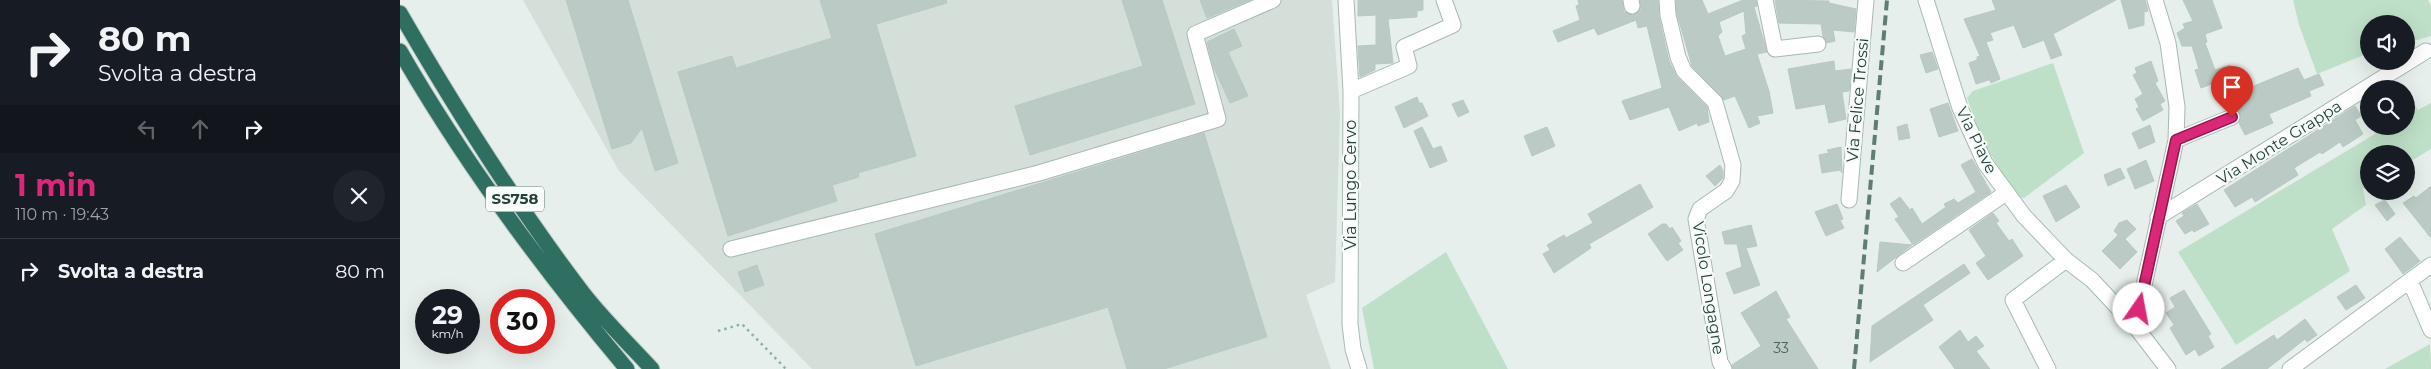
<!DOCTYPE html>
<html lang="it">
<head>
<meta charset="utf-8">
<style>
  :root { --surface:#171b24; --page:#20242c; --text:#f1f3f6; --muted:#9ea1a6; --line:#363941; --accent:#db2777 }
  body { margin:0; font-family:Montserrat,sans-serif; background:var(--page); color:var(--text); height:100vh; display:flex; flex-direction:column; font-size:19px; white-space:nowrap }
  * { box-sizing:border-box; margin:0 }
  p { font-size:16px; color:var(--muted) }
  .icon { flex:none; width:28px; height:28px; fill:none; stroke:currentColor; stroke-width:2; stroke-linecap:round; stroke-linejoin:round }
  .map { position:relative; flex:1; overflow:hidden }
  .side { display:flex; flex-direction:column; background:var(--surface); width:400px }
  .side>* { flex:none }
  .banner { background:#171b24; color:var(--text); overflow:hidden }
  .fabs { position:absolute; left:1960px; top:15px; display:grid; gap:10px }
  .fabs a { display:grid; place-items:center; width:55px; height:55px; border-radius:50%; background:var(--surface); box-shadow:0 5px 20px #0002; font-size:25px }
  .speed { position:absolute; left:15px; top:289px; display:flex; gap:10px; font-size:25px; font-weight:700; text-align:center }
  .speed>* { display:grid; place-content:center; width:65px; height:65px; border-radius:50%; background:var(--surface); box-shadow:0 5px 20px #0002; line-height:1 }
  .speed small { font-size:12px; font-weight:400 }
  .speed .limit { border:8px solid #d22; background:#fff; color:#111 }
  .pin { position:absolute; display:grid; place-items:center; width:42px; height:42px; color:#fff; margin:-51px -21px; border-radius:50% 50% 50% 0; rotate:-45deg; box-shadow:0 0 5px #0007 }
  .pin .icon { rotate:45deg }
  .me { position:absolute; width:55px; margin:-28px; rotate:12deg; stroke-linejoin:round; filter:drop-shadow(0 0 4px #0008) }
  .turn { display:flex; align-items:center; gap:18px; height:105px; padding:0 15px; font-size:22px }
  .turn .icon { width:65px; height:65px; stroke-width:2.5 }
  .turn b { display:block; font-size:35px; line-height:42px }
  .lanes { display:flex; align-items:center; height:48px; padding:0 15px; background:#0003; justify-content:center; gap:25px; direction:ltr }
  .lanes .off { opacity:.35 }
  .round { display:grid; place-items:center; flex:none; width:52px; height:52px; border-radius:26px; background:var(--page) }
  .head { display:flex; align-items:center; justify-content:space-between; height:85px; padding:0 15px }
  h1 { font-size:30px; font-weight:700; line-height:38px; color:var(--accent) }
  ul { padding:0; list-style:none }
  li { display:flex; align-items:center; gap:15px; height:65px; padding:0 15px; border-top:1px solid var(--line) }
  li div { flex:1 }
  li b { display:block; font-size:19px }
  li em { font-style:normal }
  main { display:flex; flex:1; min-height:0 }
  .map>svg:first-child { display:block }
  .built { fill:#d4dfda }
  .green { fill:#bfe0c8 }
  .building { fill:#bbcac4; stroke:#b8c9c2; fill-rule:evenodd }
  .lines { fill:none; stroke-linecap:round; stroke-linejoin:round }
  .minor-casing { stroke:#a8b8b2; stroke-width:17 }
  .highway-casing { stroke:#c2cac8; stroke-width:17 }
  .path { stroke:#86b3a5; stroke-width:2.5; stroke-dasharray:2.5 4; stroke-linecap:butt }
  .minor { stroke:#fff; stroke-width:15 }
  .highway { stroke:#2f6f62; stroke-width:15 }
  .rail { stroke:#5f7d75; stroke-width:4; stroke-dasharray:10 5; stroke-linecap:butt }
  .route-casing { stroke:#8e194d; stroke-width:12 }
  .route { stroke:#db2777; stroke-width:9 }
  .labels { text-anchor:middle; stroke-width:4.5; stroke-linejoin:round; paint-order:stroke }
  .number-label { font-size:14px; fill:#4a645c }
  .shield { fill:#f7fbf9; stroke:#637a73; stroke-width:1 }
  .shield-label { font-size:15px; font-weight:bold; fill:#24423a }
  .street-label { font-size:16px; fill:#24423a; stroke:#f7fbf9 }
</style>
</head>
<body>
<main>
<section class="side">
<div class="banner">
<div class="turn"><svg class="icon" aria-label="right" viewBox="0 0 24 24"><path d="M7 20v-9h11M14 6l5 5-5 5"/></svg><div><b>80 m</b>Svolta a destra</div></div>
<div class="lanes"><svg class="icon off" aria-label="left" viewBox="0 0 24 24"><path d="M17 20v-9H6M10 6l-5 5 5 5"/></svg><svg class="icon off" aria-label="ahead" viewBox="0 0 24 24"><path d="M12 20V5M6 11l6-6 6 6"/></svg><svg class="icon" aria-label="right" viewBox="0 0 24 24"><path d="M7 20v-9h11M14 6l5 5-5 5"/></svg></div>
</div>
<div class="head"><div><h1>1 min</h1><p>110 m · 19:43</p></div><a class="round"><svg class="icon" aria-label="close" viewBox="0 0 24 24"><path d="M6 6l12 12M18 6L6 18"/></svg></a></div>
<ul>
<li><svg class="icon" aria-label="right" viewBox="0 0 24 24"><path d="M7 20v-9h11M14 6l5 5-5 5"/></svg><div><b>Svolta a destra</b></div><em>80 m</em></li>
</ul>
</section>
<div class="map">
<svg width="2031" height="369" viewBox="0 0 2031 369">
  <rect width="100%" height="100%" fill="#e6efeb"/>
  <!-- built -->
  <path class="built" d="M123,0H932L940,114L935,282L906,295L931,369H412L219,171Z"/>
  <!-- green -->
  <path class="green" d="M1893,0H2028L2031,6V36L2006,43V24H1969V53L1917,74L1899,25Z
    M1653,63L1684,153L1624,198L1616,196L1582,140L1567,98L1573,91Z
    M2006,91L2018,110L2031,103V149L2006,164V154H1969V186L1963,189L1966,205L1932,229L1950,271L1836,345L1778,252L1975,134L1972,126H2006Z
    M1046,252L1108,369H974L962,308Z
    M2030,344L2031,369H1985Z"/>
  <!-- building -->
  <path class="building" d="M166,0H228L278,163L255,171L242,128L231,143L212,149Z
    M420,0H546L547,3L476,24L516,156L458,173L459,177L432,185L437,201L328,236L278,72L332,56L336,68L432,38Z
    M722,0H762L795,104L630,155L615,106L743,66Z
    M800,0H850L807,18Z
    M958,0H1023V10L1017,11V17L988,19L993,63L975,64V70L960,77L958,46L976,45V15L958,16Z
    M1178,0H1222L1224,12L1233,15L1241,10L1240,0H1258L1259,17L1269,61L1277,77L1307,107L1309,122L1298,126L1297,123L1279,131L1269,107L1230,120L1222,101L1262,88L1247,26L1238,28L1236,20L1198,35L1194,28L1158,42L1153,31L1180,20L1176,6L1179,5Z
    M1276,0H1302L1308,14L1343,0H1356L1357,6L1354,7L1367,52L1357,54L1369,91L1373,113L1357,116L1360,123L1349,128L1335,96L1324,100L1292,66L1277,14ZM1344,11L1346,34L1342,36L1346,49L1325,56L1318,36L1322,32L1319,22Z
    M1375,0L1429,1V3L1456,9L1454,32L1433,30L1435,41L1427,43L1423,36L1421,24L1379,23Z
    M1592,0H1716L1653,34L1662,55L1651,59L1644,40L1623,48L1614,25L1590,33L1593,40L1586,42L1600,79L1591,83L1587,74L1589,80L1576,84L1569,63L1577,60V57L1580,56L1564,19L1596,10Z
    M1721,0H1745L1748,11L1744,12V25L1729,29Z
    M1783,0H1812L1822,28L1805,34L1807,42L1805,43L1815,70L1830,65L1839,92L1898,68L1904,80L1919,74L1924,85L1909,91L1911,96L1869,114L1873,123L1845,135L1839,123L1840,113L1833,108L1822,80L1801,88L1795,70L1799,69L1792,46H1782L1777,33L1785,28L1783,24L1793,21Z
    M834,29L842,46L828,52L848,96L830,103L814,68L807,42Z
    M1532,52L1538,69L1526,73L1520,55Z
    M1434,61L1435,71L1451,69L1449,91L1442,92L1446,119L1429,123L1425,104L1396,109L1388,69Z
    M1751,61L1758,81L1755,83L1765,101L1760,104L1763,110L1743,121L1736,109L1739,107L1735,99L1743,94L1733,75L1737,73L1735,68Z
    M1017,97L1019,103H1022L1028,116L1004,128L995,107Z
    M1063,100L1069,112L1058,117L1052,104Z
    M1548,103L1558,131L1539,137L1530,109Z
    M1955,106L1961,116L1955,120L1963,134L1943,147L1940,142L1922,154L1920,152L1894,168L1898,175L1855,202L1852,197L1835,207L1824,190Z
    M1507,124L1510,138L1499,140L1497,127Z
    M1750,125L1755,142L1739,149L1732,133Z
    M1022,127L1033,149L1041,146L1047,161L1030,168L1014,131Z
    M1147,127L1155,146L1132,156L1124,136Z
    M804,133L867,337L764,369H727L708,307L516,366L475,234Z
    M1441,147L1442,173L1440,170L1422,173L1419,155L1429,153L1427,150Z
    M1572,159L1591,192L1513,245L1495,219L1499,217L1490,204L1500,197L1510,210L1512,208L1522,224L1546,207L1544,204L1554,199L1558,203L1576,192L1561,165Z
    M1746,160L1754,181L1735,189L1727,169Z
    M1320,165L1323,171V178L1315,186L1306,176Z
    M1720,168L1725,178L1708,186L1704,175Z
    M1240,184L1253,207L1189,244L1191,248L1154,273L1143,254L1150,250L1147,245L1164,235L1166,238L1193,223L1188,214Z
    M1666,185L1680,207L1656,222L1643,196Z
    M2031,186V238L2003,203L2014,196L2016,198Z
    M1985,200L1995,214L1987,221L1975,205Z
    M1437,204L1443,219L1440,220L1444,228L1426,236L1415,212Z
    M1797,204L1809,224L1794,232L1792,230L1785,234L1776,221L1784,216L1782,213Z
    M1593,213L1599,221L1596,223L1609,241L1612,239L1623,256L1588,280L1576,263L1586,256L1569,230Z
    M1727,220L1736,229L1725,239L1737,252L1720,269L1702,251L1718,235L1714,231L1719,223Z
    M1262,224H1266L1270,229L1272,227L1281,241L1278,243L1283,250L1267,261L1248,234Z
    M1351,225L1357,246L1346,248L1360,285L1334,294L1326,273L1342,267L1337,244H1325L1322,232Z
    M2000,237L2020,261L2003,274L1985,249Z
    M1480,242L1512,245L1477,272Z
    M1564,264L1570,273L1523,305L1533,320L1470,362L1472,326Z
    M357,265L364,285L345,292L338,272Z
    M1956,285L1965,298L1946,310L1937,297Z
    M1784,290L1811,334L1808,336L1814,347L1799,356L1795,349L1786,355L1770,328L1774,325L1766,313L1775,307L1770,298Z
    M1376,291L1390,317L1386,319L1418,369H1333L1332,365L1361,346L1341,313Z
    M1905,319L1917,335L1907,342L1905,339L1867,369H1821L1874,335L1877,340Z
    M1560,330L1568,342L1576,336L1584,346L1576,351L1590,369H1555L1539,347Z"/>
  <g class="lines">
    <!-- minor casing -->
    <g class="minor-casing">
      <path id="minor" d="M946,0L951,91L950,324L953,349L959,369
        M1231,0L1232,6
        M1267,0L1268,15L1278,57L1284,71L1315,102L1333,165L1332,181L1326,191L1300,209L1296,219L1320,362L1324,369
        M1365,0L1375,49L1418,44
        M1526,0L1560,108L1585,163L1624,216L1666,260L1692,280L1735,326L1768,369
        M951,91L1009,66L1004,47L1053,25L1044,0
        M1776,140L1832,117
        M1449,200L1466,0
        M1758,217L2026,51
        M331,249L639,173L818,119L795,34L873,0
        M1503,263L1606,193
        M2010,281L2031,330
        M1735,326L1776,140L1777,107L1768,43L1755,0
        M1648,369L1613,300L1666,260
        M1890,369L2031,265"/>
    </g>
    <!-- highway casing -->
    <g class="highway-casing">
      <path id="highway" d="M0,13C56,110 115,204 183,293C204,320 229,344 252,369
        M0,51C65,164 143,269 227,369"/>
    </g>
    <!-- path -->
    <path class="path" d="M318,331L342,324L386,369"/>
    <!-- minor -->
    <use href="#minor" class="minor"/>
    <!-- highway -->
    <use href="#highway" class="highway"/>
    <!-- rail -->
    <path class="rail" d="M1454,369L1487,0"/>
  </g>
  <g class="lines">
    <!-- route casing -->
    <g class="route-casing">
      <path id="route" d="M1739,309L1776,140L1832,117"/>
    </g>
    <!-- route -->
    <use href="#route" class="route"/>
  </g>
  <g class="labels">
    <!-- number labels -->
    <g class="number-label">
      <text x="1381" y="353">33</text>
    </g>
    <!-- shield labels -->
    <rect class="shield" x="86" y="186.5" width="58" height="25" rx="4"/>
    <g class="shield-label">
      <text x="115" y="204">SS758</text>
    </g>
    <!-- street labels -->
    <g class="street-label">
      <text transform="translate(1457 100) rotate(-85)" y="6">Via Felice Trossi</text>
      <text transform="translate(1577 140) rotate(64)" y="6">Via Piave</text>
      <text transform="translate(1879 142) rotate(-32)" y="6">Via Monte Grappa</text>
      <text transform="translate(950 185) rotate(-90)" y="6">Via Lungo Cervo</text>
      <text transform="translate(1309 288) rotate(81)" y="6">Vicolo Longagne</text>
    </g>
  </g>
</svg>
<div class="fabs">
<a><svg class="icon" aria-label="sound" viewBox="0 0 24 24"><path d="M4 9h4l5-4v14l-5-4H4zM17 9q2 3 0 6"/></svg></a>
<a><svg class="icon" aria-label="search" viewBox="0 0 24 24"><circle cx="10" cy="10" r="6"/><path d="M15 15l6 6"/></svg></a>
<a><svg class="icon" aria-label="layers" viewBox="0 0 24 24"><path d="M12 4l9 5-9 5-9-5zM3 14l9 5 9-5"/></svg></a>
</div>
<div class="speed"><div>29<small>km/h</small></div><div class="limit">30</div></div>
<div class="pin" style="left:1832px;top:117px;background:#d93025"><svg class="icon" aria-label="arrive" viewBox="0 0 24 24"><path d="M6 21V4h12l-3 4 3 4H6"/></svg></div>
<svg class="me" style="left:1739px;top:309px" viewBox="-20 -20 40 40"><circle r="19" fill="#fff"/><path d="M0-13L10 11 0 6-10 11z" fill="#db2777"/></svg>
</div>
</main>
</body>
</html>
